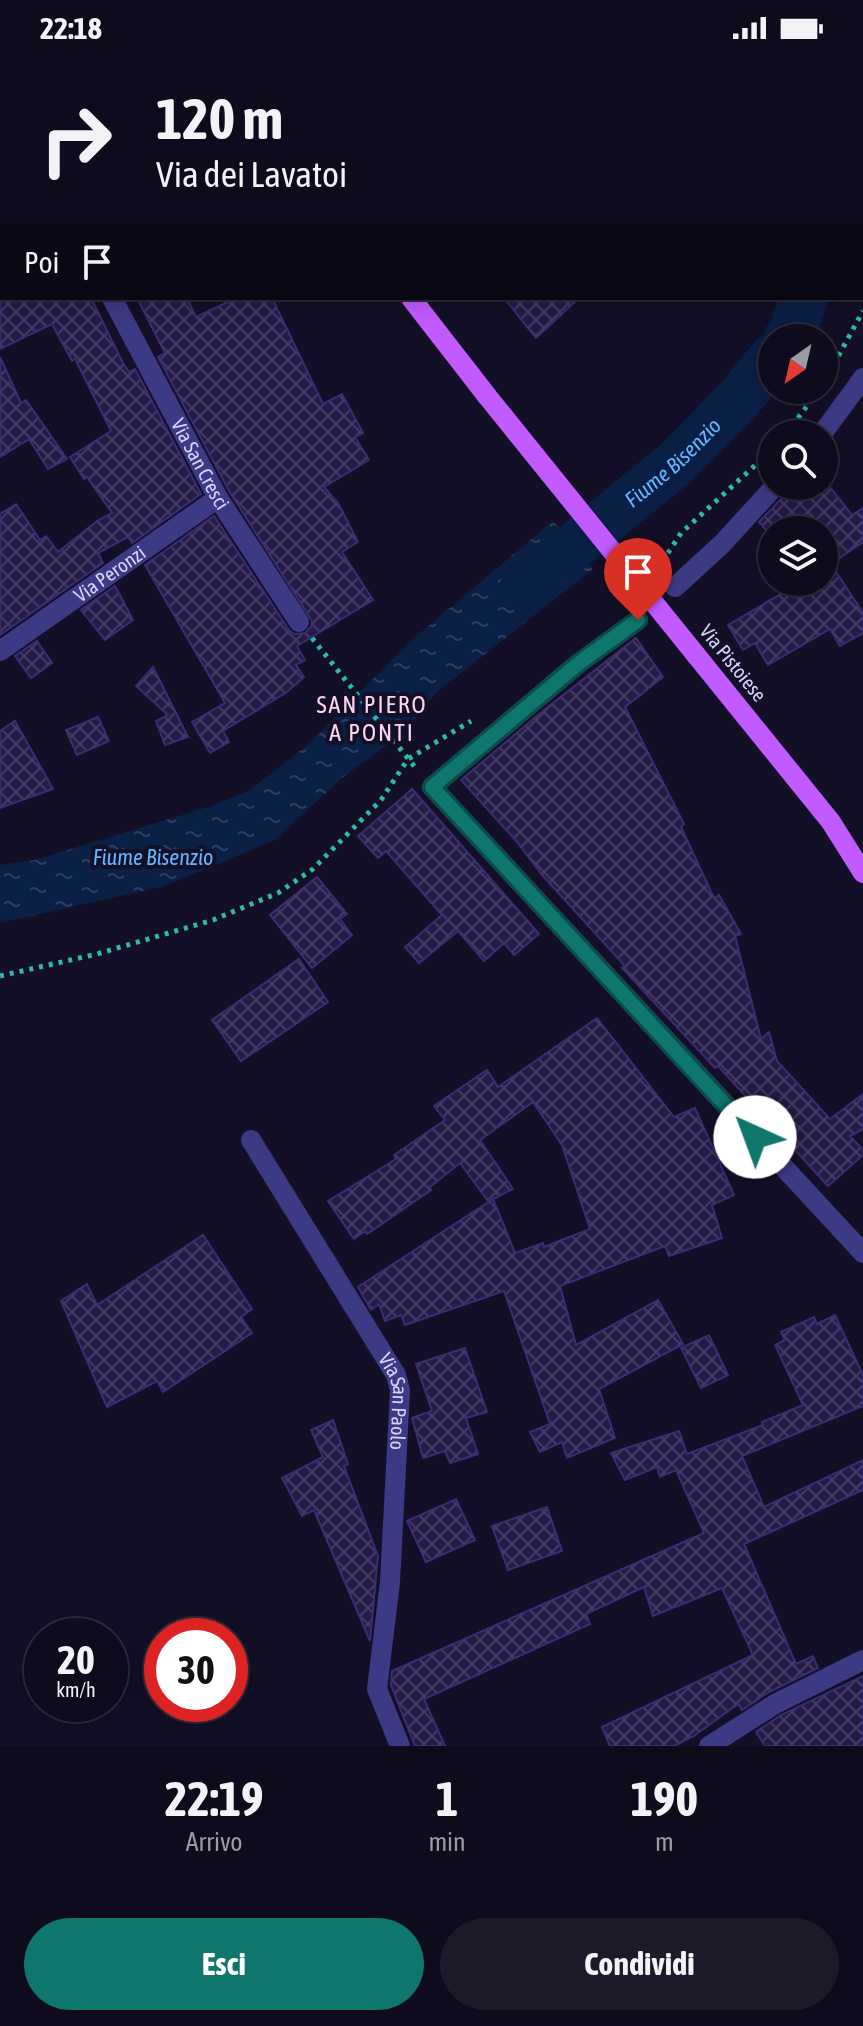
<!DOCTYPE html>
<html lang="it">
<head>
<meta charset="utf-8">
<style>
  :root { --surface:#0e0b1c; --page:#1c1929; --text:#f1f3f6; --muted:#9b9ba3; --line:#2e2b3b; --accent:#0f766e }
  body { margin:0; font-family:"Asap Condensed",sans-serif; background:var(--page); color:var(--text); height:100vh; display:flex; flex-direction:column; font-size:30px; white-space:nowrap }
  * { box-sizing:border-box; margin:0 }
  p { font-size:26px; color:var(--muted) }
  .icon { flex:none; width:44px; height:44px; fill:none; stroke:currentColor; stroke-width:2; stroke-linecap:round; stroke-linejoin:round }
  .map { position:relative; height:1690px; overflow:hidden }
  .sheet { display:flex; flex-direction:column; background:var(--surface); flex:1 }
  .sheet>* { flex:none }
  .guide { position:absolute; left:0px; top:0px; width:864px; height:244px; box-shadow:0 4px 20px #0003,0 0 0 2px var(--line); background:#0e0b1c; color:var(--text); overflow:hidden }
  .needle { width:52px; rotate:214deg }
  .controls { position:absolute; left:758px; top:268px; display:grid; gap:16px }
  .controls a { display:grid; place-items:center; width:80px; height:80px; border-radius:50%; background:var(--surface); box-shadow:0 4px 20px #0003,0 0 0 2px var(--line); font-size:40px }
  .speed { position:absolute; left:24px; top:1562px; display:flex; gap:16px; font-size:40px; font-weight:700; text-align:center }
  .speed>* { display:grid; place-content:center; width:104px; height:104px; border-radius:50%; background:var(--surface); box-shadow:0 4px 20px #0003,0 0 0 2px var(--line); line-height:1 }
  .speed small { font-size:20px; font-weight:400 }
  .speed .limit { border:12px solid #d22; background:#fff; color:#111 }
  .pin { position:absolute; display:grid; place-items:center; width:68px; height:68px; color:#fff; margin:-82px -34px; border-radius:50% 50% 50% 0; rotate:-45deg; box-shadow:0 0 8px #0007 }
  .pin .icon { rotate:45deg }
  .me { position:absolute; width:88px; margin:-44px; rotate:317deg; stroke-linejoin:round; filter:drop-shadow(0 0 6px #0008) }
  .turn { display:flex; align-items:center; gap:28px; height:168px; padding:0 24px; font-size:36px }
  .turn .icon { width:104px; height:104px; stroke-width:2.5 }
  .turn b { display:block; font-size:56px; line-height:68px }
  .then { display:flex; align-items:center; height:76px; padding:0 24px; background:#0003; gap:16px; font-size:30px }
  .eta { display:flex; justify-content:space-evenly; align-items:center; height:136px; text-align:center }
  .eta b { font-size:48px; font-weight:700; line-height:56px }
  .button { display:flex; gap:16px; margin-top:auto; padding:16px 24px }
  .button a { flex:1; height:92px; border-radius:48px; background:var(--accent); color:#fff; font-size:32px; font-weight:700; line-height:92px; text-align:center }
  .button a+a { background:var(--page); color:var(--text) }
  .status { display:flex; justify-content:space-between; align-items:center; height:56px; padding:0 40px; background:var(--surface); direction:ltr }
  .status svg { height:22px; fill:currentColor }
  .map>svg:first-child { display:block }
  .water { fill:url(#water-ripples) }
  .lines { fill:none; stroke-linecap:round; stroke-linejoin:round }
  .river { stroke:#0a1f44; stroke-width:48 }
  .building { fill:url(#building-cross-hatch); stroke:#3b2d73; stroke-width:2; fill-rule:evenodd }
  .path { stroke:#2fb8b0; stroke-width:5; stroke-dasharray:4 6; stroke-linecap:butt }
  .minor { stroke:#3d3a85; stroke-width:20 }
  .major { stroke:#c25bff; stroke-width:20 }
  .major-bridge { stroke:#c25bff; stroke-width:20 }
  .route-casing { stroke:#0a4d48; stroke-width:20 }
  .route { stroke:#0f766e; stroke-width:14 }
  .labels { text-anchor:middle; stroke-width:8; stroke-linejoin:round; paint-order:stroke }
  .street-label { font-size:20px; fill:#d9d4ff; stroke:#130f26 }
  .water-label { font-size:22px; font-style:italic; fill:#62b6ff; stroke:#130f26 }
  .quarter-label { font-size:24px; letter-spacing:2px; fill:#ffd6f0; stroke:#130f26 }
</style>
</head>
<body>
<div class="status"><b>22:18</b><svg viewBox="0 0 49 12"><path d="M0 12V9h3v3zM5 12V6h3v6zM10 12V3h3v9zM15 12V0h3v12zM26 1h20v11H26zM47 4h2v5h-2z"/></svg></div>
<div class="map">
<svg width="863" height="1690" viewBox="0 0 863 1690">
  <defs>
    <pattern id="water-ripples" width="26" height="14" patternUnits="userSpaceOnUse" patternTransform="scale(2)"><rect width="26" height="14" fill="#0a1f44"/><path d="M2 4q2-2 4 0t4 0M15 11q2-2 4 0t4 0" fill="none" stroke="#2d3f60"/></pattern>
    <pattern id="building-cross-hatch" width="8" height="8" patternUnits="userSpaceOnUse" patternTransform="scale(2)"><rect width="8" height="8" fill="#241b47"/><path d="M0 0l8 8M0 8l8-8" fill="none" stroke="#433b63"/></pattern>
  </defs>
  <rect width="100%" height="100%" fill="#130f26"/>
  <!-- water -->
  <path class="water" d="M553,465L593,513L437,636L404,676L342,722L275,784L165,830L0,867V809L35,804L211,750L250,734L311,686L407,588Z"/>
  <g class="lines">
    <!-- river -->
    <g class="river">
      <path d="M796,0L797,2"/>
      <path d="M788,282L793,275L804,242"/>
      <path id="s1" d="M524,531L676,407L739,343L772,302"/>
    </g>
  </g>
  <!-- building -->
  <path class="building" d="M0,242H91L123,307L129,316L135,313L201,438L132,487L128,481L98,497L103,507L0,579V458L16,448L40,484L46,480L58,496L97,465L112,457L87,421L84,423L70,401L111,375L75,303L72,305L52,268L0,293Z
    M137,242H187L196,261L236,242H272L323,348L342,338L363,377L355,381L369,404L324,431L338,447L358,486L342,496L373,544L297,590L305,604L296,609L304,621L287,636L223,675L229,686L210,697L192,666L225,647L145,509L214,460L289,574L294,578L305,577L311,571L312,565L229,435L158,301L165,297Z
    M504,242H579L536,282Z
    M0,301L21,347L26,344L67,403L48,413L29,383L0,401Z
    M788,430H829L852,459L863,452V486L831,508L863,557V577L840,590L830,573L768,609L755,587L743,594L728,569L801,526H824V474H766L759,466L785,439Z
    M115,530L133,564L105,584L81,554Z
    M636,582L663,621L625,651L684,768L681,771L714,842L719,839L741,878L735,880L761,983L769,976L777,1005L830,1063L863,1038V1073L850,1080L863,1094V1099L828,1130L718,1010L715,1012L622,912L625,910L542,819L517,786L461,724L544,654Z
    M37,585L52,607L31,622L15,600Z
    M153,611L188,681L165,689L156,665L168,659L136,630Z
    M98,661L109,685L77,699L66,674Z
    M15,665L53,733L0,752V675Z
    M412,733L539,878L514,899L504,887L484,905L458,875L419,907L405,891L442,859L386,795L378,802L358,780Z
    M317,821L347,858L340,863L352,879L312,912L270,859Z
    M299,903L328,946L241,1005L212,964Z
    M597,962L674,1061L695,1052L734,1139L712,1149L722,1182L669,1200L665,1190L560,1230L576,1289L658,1244L683,1288L599,1333L615,1382L567,1402L562,1386L540,1396L530,1376L550,1368L504,1235L405,1269L401,1259L385,1265L379,1248L371,1254L358,1231L493,1143L488,1145L460,1107L430,1131L431,1134L367,1178L365,1175L354,1183L328,1145L396,1103L394,1099L445,1064L434,1050L487,1014L498,1031ZM533,1046L562,1089L590,1173L544,1191L543,1187L515,1197L493,1143L513,1133L480,1084Z
    M203,1179L252,1253L241,1261L252,1277L163,1336L157,1325L107,1351L61,1245L87,1228L97,1249Z
    M835,1259L863,1319V1350L742,1400L764,1451L863,1404V1434L744,1488L796,1608L813,1600L818,1612L769,1636L742,1654L738,1648L694,1680L674,1690H610L602,1671L753,1599L722,1532L653,1560L644,1531L586,1558L590,1568L424,1643L445,1690H415L391,1629L392,1615L704,1477L676,1414L660,1421L657,1411L625,1424L611,1397L679,1375L687,1398L763,1369L762,1366L803,1349L775,1289L785,1284L781,1276L814,1261L817,1268Z
    M709,1279L728,1319L701,1332L681,1292Z
    M465,1292L487,1356L466,1362L478,1398L450,1407L445,1395L423,1402L412,1362L432,1355L416,1308Z
    M333,1364L348,1408L344,1410L378,1500L370,1585L314,1454L302,1460L282,1422L323,1401L311,1374Z
    M456,1443L475,1484L426,1506L407,1465Z
    M547,1451L562,1495L508,1514L492,1470Z
    M863,1620V1690H765L756,1676L781,1659Z"/>
  <g class="lines">
    <!-- path -->
    <path class="path" d="M824,326L863,255
      M786,378L819,334
      M657,514L681,477L772,394
      M312,582L418,715
      M0,920L97,898L213,864L278,837L313,813L381,744L408,703L471,665"/>
    <!-- minor -->
    <g class="minor">
      <path d="M257,0L260,2"/>
      <path d="M326,0L327,2"/>
      <path d="M0,16L2,20"/>
      <path id="s2" d="M112,242L218,442L299,566"/>
      <path d="M822,378L863,322"/>
      <path d="M675,531L722,488L775,430"/>
      <path d="M638,564L579,607L432,731L863,1197"/>
      <path id="s3" d="M0,595L218,442"/>
      <path id="s4" d="M251,1084L396,1319L400,1334L390,1526L377,1633L400,1690"/>
      <path d="M709,1690L775,1648L863,1604"/>
    </g>
    <!-- major -->
    <path class="major" d="M204,0L206,2
      M411,242L487,340
      M696,599L831,766L863,817"/>
    <!-- major-bridge -->
    <path class="major-bridge" d="M487,340L696,599"/>
  </g>
  <g class="lines">
    <!-- route casing -->
    <g class="route-casing">
      <path id="route" d="M638,564L579,607L432,731L755,1081"/>
    </g>
    <!-- route -->
    <use href="#route" class="route"/>
  </g>
  <g class="labels">
    <!-- street labels -->
    <g class="street-label">
      <text dy="7" stroke="none"><textPath href="#s2" startOffset="188">Via San Cresci</textPath></text>
      <text dy="7" stroke="none"><textPath href="#s3" startOffset="134">Via Peronzi</textPath></text>
      <text transform="translate(733 607) rotate(51)" y="7">Via Pistoiese</text>
      <text dy="7" stroke="none"><textPath href="#s4" startOffset="302">Via San Paolo</textPath></text>
    </g>
    <!-- water labels -->
    <g class="water-label">
      <text dy="8" stroke="none"><textPath href="#s1" startOffset="194">Fiume Bisenzio</textPath></text>
      <text x="153" y="809">Fiume Bisenzio</text>
    </g>
    <!-- quarter labels -->
    <g class="quarter-label">
      <text x="372" y="657">SAN PIERO<tspan x="372" dy="28">A PONTI</tspan></text>
    </g>
  </g>
</svg>
<div class="controls">
<a><svg class="needle" viewBox="-14 -14 28 28"><path d="M0-13l5 13h-10z" fill="#e53935"/><path d="M0 13l5-13h-10z" fill="#9b9ba3"/></svg></a>
<a><svg class="icon" aria-label="search" viewBox="0 0 24 24"><circle cx="10" cy="10" r="6"/><path d="M15 15l6 6"/></svg></a>
<a><svg class="icon" aria-label="layers" viewBox="0 0 24 24"><path d="M12 4l9 5-9 5-9-5zM3 14l9 5 9-5"/></svg></a>
</div>
<div class="speed"><div>20<small>km/h</small></div><div class="limit">30</div></div>
<div class="pin" style="left:638px;top:564px;background:#d93025"><svg class="icon" aria-label="arrive" viewBox="0 0 24 24"><path d="M6 21V4h12l-3 4 3 4H6"/></svg></div>
<svg class="me" style="left:755px;top:1081px" viewBox="-20 -20 40 40"><circle r="19" fill="#fff"/><path d="M0-13L10 11 0 6-10 11z" fill="#0f766e"/></svg>
<div class="guide">
<div class="turn"><svg class="icon" aria-label="right" viewBox="0 0 24 24"><path d="M7 20v-9h11M14 6l5 5-5 5"/></svg><div><b>120 m</b>Via dei Lavatoi</div></div>
<div class="then">Poi<svg class="icon" aria-label="arrive" viewBox="0 0 24 24"><path d="M6 21V4h12l-3 4 3 4H6"/></svg></div>
</div>
</div>
<section class="sheet">
<div class="eta">
<div><b>22:19</b><p>Arrivo</p></div>
<div><b>1</b><p>min</p></div>
<div><b>190</b><p>m</p></div>
</div>
<div class="button"><a>Esci</a><a>Condividi</a></div>
</section>
</body>
</html>
